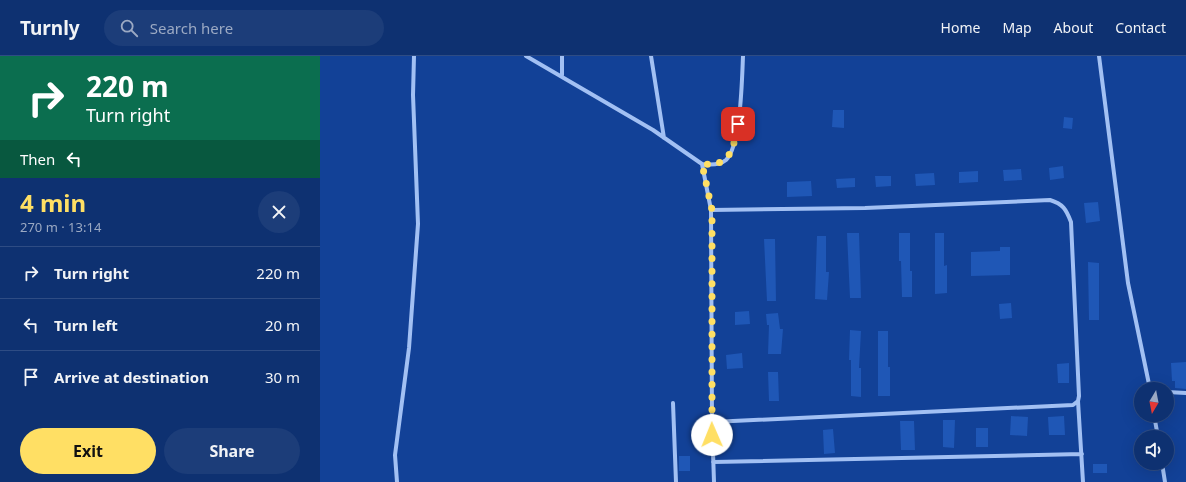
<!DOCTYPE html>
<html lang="en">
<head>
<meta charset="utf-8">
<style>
  :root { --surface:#0e3171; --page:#1c3d79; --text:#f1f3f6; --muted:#9ba9c3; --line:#2e4c84; --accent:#ffdf64 }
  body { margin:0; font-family:"Noto Sans",sans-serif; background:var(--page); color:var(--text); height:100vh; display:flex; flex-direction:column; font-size:15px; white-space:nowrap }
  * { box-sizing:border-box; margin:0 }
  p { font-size:13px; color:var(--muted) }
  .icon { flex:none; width:22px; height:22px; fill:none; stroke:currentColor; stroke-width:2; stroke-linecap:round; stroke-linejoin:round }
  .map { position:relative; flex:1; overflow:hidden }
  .details { display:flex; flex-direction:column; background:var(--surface); width:320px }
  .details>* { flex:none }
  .guide { background:#0b6e4f; color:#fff; overflow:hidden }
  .needle { width:26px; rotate:190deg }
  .fabs { position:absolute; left:814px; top:326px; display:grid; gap:8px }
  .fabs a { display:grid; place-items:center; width:40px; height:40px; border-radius:50%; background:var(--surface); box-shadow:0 4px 16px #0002,0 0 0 1px var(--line); font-size:20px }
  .pin { position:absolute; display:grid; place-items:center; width:34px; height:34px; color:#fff; margin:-17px; border-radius:8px; box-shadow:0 2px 6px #0006 }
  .me { position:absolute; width:44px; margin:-22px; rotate:359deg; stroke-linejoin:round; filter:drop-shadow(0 0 3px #0008) }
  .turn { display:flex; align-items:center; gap:14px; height:84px; padding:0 20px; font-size:18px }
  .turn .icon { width:52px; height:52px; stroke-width:2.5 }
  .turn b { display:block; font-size:28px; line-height:34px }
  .then { display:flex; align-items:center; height:38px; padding:0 20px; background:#0003; gap:8px; font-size:15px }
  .round { display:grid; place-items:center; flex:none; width:42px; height:42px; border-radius:21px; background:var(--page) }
  .overview { display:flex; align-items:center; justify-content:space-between; height:68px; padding:0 20px }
  h1 { font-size:24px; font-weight:700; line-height:30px; color:var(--accent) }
  .cta { display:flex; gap:8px; margin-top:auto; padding:8px 20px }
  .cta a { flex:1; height:46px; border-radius:24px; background:var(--accent); color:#111; font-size:16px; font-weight:700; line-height:46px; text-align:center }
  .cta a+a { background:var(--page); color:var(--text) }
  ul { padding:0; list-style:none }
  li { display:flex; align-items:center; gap:12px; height:52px; padding:0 20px; border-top:1px solid var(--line) }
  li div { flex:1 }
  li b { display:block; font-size:15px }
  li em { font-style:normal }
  header { display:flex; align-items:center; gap:24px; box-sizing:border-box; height:56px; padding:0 20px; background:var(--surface); border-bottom:1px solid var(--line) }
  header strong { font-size:19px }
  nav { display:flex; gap:22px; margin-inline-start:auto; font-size:14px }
  .search { width:280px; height:36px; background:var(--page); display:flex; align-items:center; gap:10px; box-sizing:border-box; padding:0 14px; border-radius:22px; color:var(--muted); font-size:15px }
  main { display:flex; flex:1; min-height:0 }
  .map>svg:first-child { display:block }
  .building { fill:#1f57b6 }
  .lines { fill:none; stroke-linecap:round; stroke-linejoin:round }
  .minor { stroke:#a2c0f3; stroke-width:4 }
  .route { stroke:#ffdf64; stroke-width:7; stroke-dasharray:0 12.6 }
</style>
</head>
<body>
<header>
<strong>Turnly</strong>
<div class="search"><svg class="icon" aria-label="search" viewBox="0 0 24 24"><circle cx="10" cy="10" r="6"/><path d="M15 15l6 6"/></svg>Search here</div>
<nav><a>Home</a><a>Map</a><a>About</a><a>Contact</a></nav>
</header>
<main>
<section class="details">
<div class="guide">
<div class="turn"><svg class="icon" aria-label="right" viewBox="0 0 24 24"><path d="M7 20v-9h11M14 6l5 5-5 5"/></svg><div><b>220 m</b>Turn right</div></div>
<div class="then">Then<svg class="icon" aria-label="left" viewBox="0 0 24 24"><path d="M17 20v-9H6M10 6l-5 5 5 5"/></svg></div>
</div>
<div class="overview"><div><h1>4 min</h1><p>270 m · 13:14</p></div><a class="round"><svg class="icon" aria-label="close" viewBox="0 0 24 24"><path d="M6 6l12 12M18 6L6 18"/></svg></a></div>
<ul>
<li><svg class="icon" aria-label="right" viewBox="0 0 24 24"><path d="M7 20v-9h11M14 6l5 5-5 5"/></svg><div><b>Turn right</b></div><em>220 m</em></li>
<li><svg class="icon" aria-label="left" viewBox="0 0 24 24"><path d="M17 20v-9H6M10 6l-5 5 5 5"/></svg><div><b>Turn left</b></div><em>20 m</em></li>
<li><svg class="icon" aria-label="arrive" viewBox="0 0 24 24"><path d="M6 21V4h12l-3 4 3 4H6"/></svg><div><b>Arrive at destination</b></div><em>30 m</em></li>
</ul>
<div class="cta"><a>Exit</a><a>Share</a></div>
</section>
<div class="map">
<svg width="866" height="426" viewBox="0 0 866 426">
  <rect width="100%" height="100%" fill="#124197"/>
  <!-- building -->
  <path class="building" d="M513,54H524V72L512,71Z
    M744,61L753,62L752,73L743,72Z
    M743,110L744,122L730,124L729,112Z
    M701,113L702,124L684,125L683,114Z
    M658,115V126L639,127V116Z
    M614,117L615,129L596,130L595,118Z
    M555,120H571V130L556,131Z
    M535,122V131L517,132L516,123Z
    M491,125L492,140L467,141V126Z
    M778,146L780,165L766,167L764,147Z
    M527,177H539L541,242H530Z
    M579,177H590V215H592V241H582L581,205H579Z
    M615,177H624V210L627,209V237L615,238Z
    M497,180H506V216H509L507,244L495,243Z
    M444,183H455L456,245H447Z
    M680,191H690V219L651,220V196L680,195Z
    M768,206L779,207V264H769Z
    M691,247L692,262L680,263L679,248Z
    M429,255L430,268L415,269V256Z
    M458,257L460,273H463L461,298H448L449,269H447L446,258Z
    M530,274L541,275L539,312H541V341L531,340V304H529Z
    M558,275H568V311H570V340H558Z
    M422,297L423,312L407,313L406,299Z
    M866,306V333L855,332V325H852L851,307Z
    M749,307V327H738L737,308Z
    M448,316H458L459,345H449Z
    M691,360L708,361L707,380L690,379Z
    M744,360L745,379H729L728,361Z
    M623,364H635L634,392L623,391Z
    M580,365H594L595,394H581Z
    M656,372H668V391H656Z
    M513,373L515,397L504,398L503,374Z
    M359,400H370V415H359Z
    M773,408H787V417H773Z"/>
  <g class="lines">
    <!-- minor -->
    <path class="minor" d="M206,0L333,74L382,108L391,154L392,366L394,426
      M242,0V19
      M331,0L344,82
      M779,0L808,227L830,333
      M382,108C390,109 400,109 406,104C421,90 422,22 423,0
      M391,154L545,152L730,144C743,148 746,153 751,166L759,340L758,345L753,349L392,366
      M847,336L866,337
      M758,345L763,426
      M353,347L356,426
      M834,359L838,381
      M393,406L762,398
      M842,407L845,426
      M77,426L75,399L89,292L98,168L93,39L94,0"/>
  </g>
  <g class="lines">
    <!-- route -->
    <path class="route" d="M392,379V154L382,108C412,111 413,92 418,68"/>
  </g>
</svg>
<div class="fabs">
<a><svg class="needle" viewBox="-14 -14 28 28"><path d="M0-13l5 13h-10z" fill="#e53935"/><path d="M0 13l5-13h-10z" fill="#9ba9c3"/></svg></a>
<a><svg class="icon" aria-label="sound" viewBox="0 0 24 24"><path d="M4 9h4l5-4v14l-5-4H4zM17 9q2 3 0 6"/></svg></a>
</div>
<div class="pin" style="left:418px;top:68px;background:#d93025"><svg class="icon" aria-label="arrive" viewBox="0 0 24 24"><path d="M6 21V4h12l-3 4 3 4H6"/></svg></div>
<svg class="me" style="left:392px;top:379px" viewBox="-20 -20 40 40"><circle r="19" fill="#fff"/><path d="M0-13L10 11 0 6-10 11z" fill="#ffdf64"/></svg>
</div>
</main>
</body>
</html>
